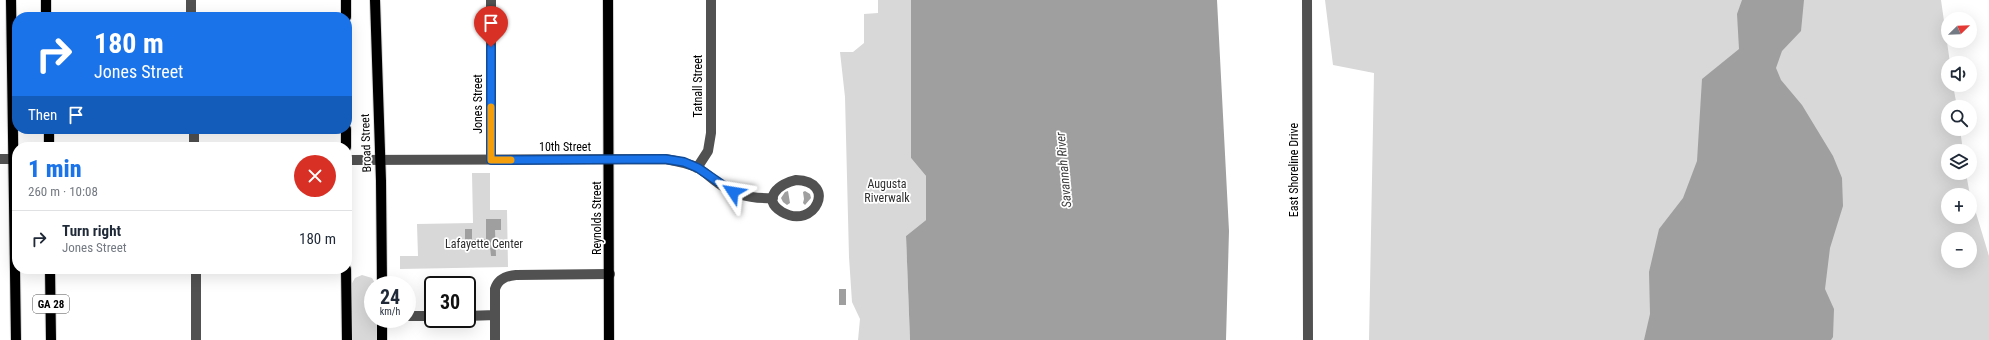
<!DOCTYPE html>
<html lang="en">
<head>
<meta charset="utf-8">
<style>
  :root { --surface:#fff; --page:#f6f6f7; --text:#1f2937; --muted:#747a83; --line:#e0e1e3; --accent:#1a73e8 }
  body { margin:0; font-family:"Roboto Condensed",sans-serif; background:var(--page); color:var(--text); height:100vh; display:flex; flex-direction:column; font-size:15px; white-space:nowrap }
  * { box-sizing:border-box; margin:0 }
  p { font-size:13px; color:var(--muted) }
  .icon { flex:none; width:22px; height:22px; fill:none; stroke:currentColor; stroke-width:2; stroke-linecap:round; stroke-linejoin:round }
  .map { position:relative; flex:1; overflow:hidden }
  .panel { position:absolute; left:12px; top:142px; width:340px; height:132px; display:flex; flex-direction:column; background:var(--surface); border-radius:16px; box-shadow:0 4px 16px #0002 }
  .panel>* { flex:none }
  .hud { position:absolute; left:12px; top:12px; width:340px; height:122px; border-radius:16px; box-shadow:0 4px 16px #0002; background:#1a73e8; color:#fff; overflow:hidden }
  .needle { width:26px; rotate:67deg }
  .buttons { position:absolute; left:1941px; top:12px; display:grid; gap:8px }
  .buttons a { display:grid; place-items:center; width:36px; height:36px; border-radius:50%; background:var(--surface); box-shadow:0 4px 16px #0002; font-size:20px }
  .speed { position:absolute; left:364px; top:276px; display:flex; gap:8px; font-size:20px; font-weight:700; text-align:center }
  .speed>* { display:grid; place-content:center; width:52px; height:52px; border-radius:50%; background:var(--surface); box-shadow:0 4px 16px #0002; line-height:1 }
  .speed small { font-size:10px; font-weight:400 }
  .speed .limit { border:2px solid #111; border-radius:6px; background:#fff; color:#111 }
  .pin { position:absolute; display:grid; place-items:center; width:34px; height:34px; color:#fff; margin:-41px -17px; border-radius:50% 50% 50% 0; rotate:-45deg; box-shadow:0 0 4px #0007 }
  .pin .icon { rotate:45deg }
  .me { position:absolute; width:44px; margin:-22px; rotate:303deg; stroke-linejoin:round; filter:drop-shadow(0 0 3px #0008) }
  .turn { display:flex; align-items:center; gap:14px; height:84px; padding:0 16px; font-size:18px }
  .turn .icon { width:52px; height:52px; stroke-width:2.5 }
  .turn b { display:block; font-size:28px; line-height:34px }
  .then { display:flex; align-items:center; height:38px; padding:0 16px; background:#0003; gap:8px; font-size:15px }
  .round { display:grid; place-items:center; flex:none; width:42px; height:42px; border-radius:21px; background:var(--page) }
  .overview { display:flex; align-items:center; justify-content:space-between; height:68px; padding:0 16px }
  h1 { font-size:24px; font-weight:800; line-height:30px; color:var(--accent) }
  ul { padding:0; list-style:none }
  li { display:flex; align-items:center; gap:12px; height:56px; padding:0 16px; border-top:1px solid var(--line) }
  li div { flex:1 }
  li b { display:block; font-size:15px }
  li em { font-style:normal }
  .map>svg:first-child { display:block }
  .green { fill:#d8d8d8; fill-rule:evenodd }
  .water { fill:#9f9f9f }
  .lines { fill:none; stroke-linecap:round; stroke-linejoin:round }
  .major-casing { stroke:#dbdbdb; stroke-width:12 }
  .minor { stroke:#515151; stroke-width:10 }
  .major { stroke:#000; stroke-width:10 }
  .route-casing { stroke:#114b97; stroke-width:10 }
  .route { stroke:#1a73e8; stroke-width:7 }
  .slow { stroke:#f59e0b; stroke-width:7 }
  .labels { text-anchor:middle; stroke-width:3.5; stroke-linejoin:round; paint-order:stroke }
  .shield { fill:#fff; stroke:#4c4c4c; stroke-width:1 }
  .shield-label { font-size:11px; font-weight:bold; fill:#000 }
  .street-label { font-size:12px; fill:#000; stroke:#fff }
  .park-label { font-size:12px; fill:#2f2f2f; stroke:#fff }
  .water-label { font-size:13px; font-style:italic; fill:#404040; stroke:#fff }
</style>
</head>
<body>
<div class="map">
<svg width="1989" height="340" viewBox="0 0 1989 340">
  <rect width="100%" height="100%" fill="#fff"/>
  <!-- green -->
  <path class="green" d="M878,0H911V158L926,176V220L906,236L910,340H858L860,319L852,302L849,257L845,97L840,52H853L864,43V14L878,13Z
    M1325,0H1941L1950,63H1948V85H1953L1957,107H1948V129H1960L1963,151H1948V173H1966L1969,190L1989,256V340H1369L1374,73L1333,65ZM1948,195H1970V217H1948ZM1948,239H1970V261H1948Z
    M472,173H490V210H507L508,267L400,269V256H418L417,224L473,223Z
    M362,275L372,278L376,285H373V319H376V340H352L351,285L355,278Z"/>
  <!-- water -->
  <path class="water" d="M911,0H1217L1229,231L1226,340H910L906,236L926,220V176L911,158Z
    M1742,0H1804L1801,31L1782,51L1776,68L1781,80L1802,105L1833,156L1842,178L1843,206L1830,248L1825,289L1834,309L1833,337L1831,340H1644L1650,314L1649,272L1659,229L1683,198L1697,161L1702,79L1739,49L1737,14Z
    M788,191L790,203L787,205L783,202L781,198L785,192Z
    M805,191L810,194L811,198L805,205L803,203L804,199L803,192Z
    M486,219H501V230H495L496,256H491L490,247H465V229H472V239H486Z
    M839,289H846V305H839Z"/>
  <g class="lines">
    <!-- major casing -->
    <g class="major-casing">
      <path id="major" d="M11,0L16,340
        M46,0V17
        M346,0V17
        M375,0L381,181L382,285
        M608,0L609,340
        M49,129V147
        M346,129V147
        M50,269L51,340
        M346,269L347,340
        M382,319V340"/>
    </g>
    <!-- minor -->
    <path class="minor" d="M191,0V17
      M491,0V160
      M1307,0L1308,340
      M194,129V147
      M0,159H17
      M347,160L665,159C677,161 688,163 698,168C705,172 711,178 718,183C734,195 752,199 773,198
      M697,168L708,151L711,133V0
      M796,180C838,181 815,231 782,212C760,199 780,183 796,180Z
      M196,269V340
      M407,316H433
      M467,316L495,315
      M495,340V289C498,279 506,276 516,275L610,274"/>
    <!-- major -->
    <use href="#major" class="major"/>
  </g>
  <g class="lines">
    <!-- route casing -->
    <g class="route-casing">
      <path id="route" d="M491,47V160L665,159L684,162L698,168L733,192"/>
    </g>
    <!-- route -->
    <use href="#route" class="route"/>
    <!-- slow -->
    <path class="slow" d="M491,107V160H511"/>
  </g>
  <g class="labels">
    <!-- shield labels -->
    <rect class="shield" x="33" y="295" width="36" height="18" rx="3"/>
    <g class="shield-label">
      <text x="51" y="308">GA 28</text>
    </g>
    <!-- street labels -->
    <g class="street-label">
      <text transform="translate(698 86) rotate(-90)" y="4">Tatnall Street</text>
      <text transform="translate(478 104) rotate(-90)" y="4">Jones Street</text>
      <text transform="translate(366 143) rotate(-92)" y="4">Broad Street</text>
      <text x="565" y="151">10th Street</text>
      <text transform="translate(1294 170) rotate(-90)" y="4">East Shoreline Drive</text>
      <text transform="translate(597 218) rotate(-90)" y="4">Reynolds Street</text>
    </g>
    <!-- park labels -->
    <g class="park-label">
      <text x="887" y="188">Augusta<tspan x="887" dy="14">Riverwalk</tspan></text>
      <text x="484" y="248">Lafayette Center</text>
    </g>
    <!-- water labels -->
    <g class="water-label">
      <text transform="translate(1063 170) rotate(-95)" y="5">Savannah River</text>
    </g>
  </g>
</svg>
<div class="buttons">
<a><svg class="needle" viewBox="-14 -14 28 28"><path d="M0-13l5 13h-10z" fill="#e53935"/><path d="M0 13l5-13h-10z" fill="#747a83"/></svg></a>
<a><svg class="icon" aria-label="sound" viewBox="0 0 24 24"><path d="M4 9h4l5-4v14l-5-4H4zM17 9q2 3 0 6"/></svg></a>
<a><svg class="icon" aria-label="search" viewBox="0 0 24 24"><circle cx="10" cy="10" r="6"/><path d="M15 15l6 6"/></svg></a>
<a><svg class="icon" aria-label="layers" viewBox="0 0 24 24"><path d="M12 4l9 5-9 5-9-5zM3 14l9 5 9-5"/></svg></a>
<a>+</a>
<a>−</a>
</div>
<div class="speed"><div>24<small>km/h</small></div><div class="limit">30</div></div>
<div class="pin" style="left:491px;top:47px;background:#d93025"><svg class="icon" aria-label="arrive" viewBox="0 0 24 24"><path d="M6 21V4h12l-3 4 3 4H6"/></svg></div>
<svg class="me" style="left:733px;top:192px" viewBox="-20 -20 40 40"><path d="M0-17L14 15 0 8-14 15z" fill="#1a73e8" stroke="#fff" stroke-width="4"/></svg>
<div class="hud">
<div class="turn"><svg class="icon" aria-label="right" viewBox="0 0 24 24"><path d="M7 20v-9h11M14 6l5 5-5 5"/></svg><div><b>180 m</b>Jones Street</div></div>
<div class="then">Then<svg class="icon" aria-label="arrive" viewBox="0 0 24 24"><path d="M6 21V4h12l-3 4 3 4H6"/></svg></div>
</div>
<section class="panel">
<div class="overview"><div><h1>1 min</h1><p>260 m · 10:08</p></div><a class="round" style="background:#d93025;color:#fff"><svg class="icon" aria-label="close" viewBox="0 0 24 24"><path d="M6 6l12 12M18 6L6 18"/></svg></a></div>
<ul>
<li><svg class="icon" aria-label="right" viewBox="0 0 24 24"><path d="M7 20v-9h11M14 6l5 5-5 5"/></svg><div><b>Turn right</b><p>Jones Street</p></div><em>180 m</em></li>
</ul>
</section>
</div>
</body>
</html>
